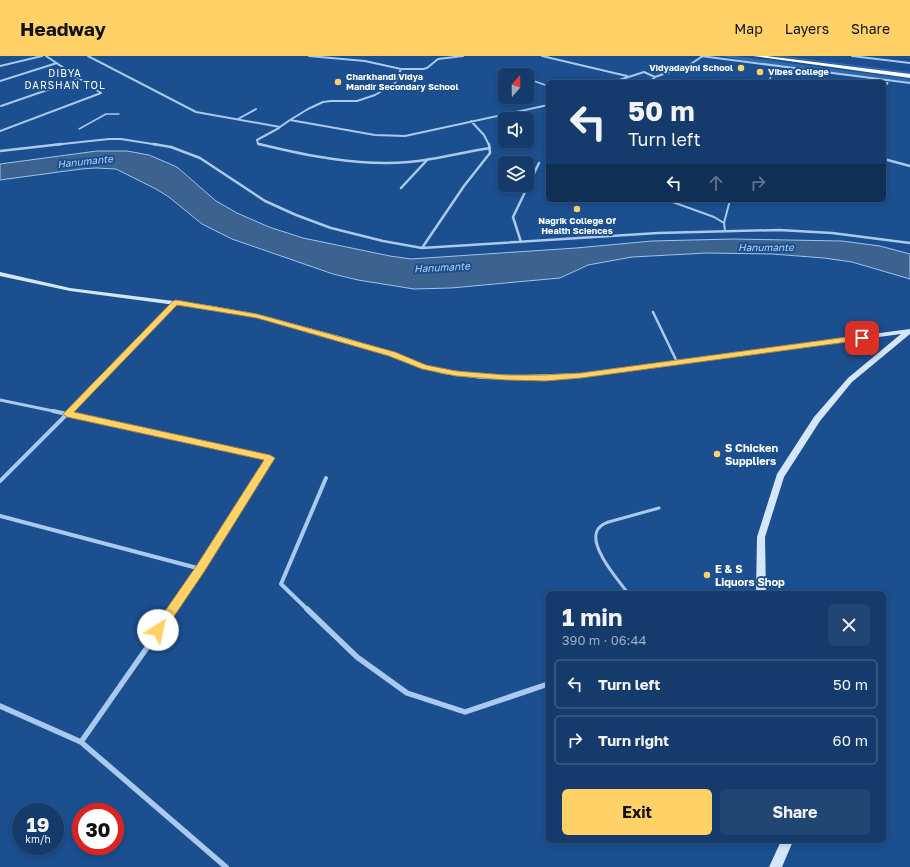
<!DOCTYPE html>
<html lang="en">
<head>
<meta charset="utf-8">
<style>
  :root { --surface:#143b6b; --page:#214673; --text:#f1f3f6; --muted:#9dadc1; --line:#33557e; --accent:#ffd166 }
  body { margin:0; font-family:"Golos Text",sans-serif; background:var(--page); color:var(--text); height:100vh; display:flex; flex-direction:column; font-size:15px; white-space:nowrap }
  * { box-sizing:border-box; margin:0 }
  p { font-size:13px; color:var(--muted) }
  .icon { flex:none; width:22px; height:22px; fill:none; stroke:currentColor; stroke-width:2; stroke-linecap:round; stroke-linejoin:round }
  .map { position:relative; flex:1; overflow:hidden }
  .drawer { position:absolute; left:546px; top:535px; width:340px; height:252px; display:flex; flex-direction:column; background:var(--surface); border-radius:6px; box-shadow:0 2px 6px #0003,0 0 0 1px var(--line) }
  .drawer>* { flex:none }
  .banner { position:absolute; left:546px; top:24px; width:340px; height:122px; border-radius:6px; box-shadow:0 2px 6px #0003,0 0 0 1px var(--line); background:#143b6b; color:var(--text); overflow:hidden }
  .needle { width:26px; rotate:20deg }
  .controls { position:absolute; left:498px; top:12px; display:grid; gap:8px }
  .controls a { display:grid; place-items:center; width:36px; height:36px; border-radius:6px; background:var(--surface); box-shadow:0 2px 6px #0003,0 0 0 1px var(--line); font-size:20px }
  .speed { position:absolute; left:12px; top:747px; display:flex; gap:8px; font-size:20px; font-weight:700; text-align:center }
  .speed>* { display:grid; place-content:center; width:52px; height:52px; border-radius:50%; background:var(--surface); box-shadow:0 2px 6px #0003,0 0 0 1px var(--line); line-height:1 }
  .speed small { font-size:10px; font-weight:400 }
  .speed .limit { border:6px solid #d22; background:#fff; color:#111 }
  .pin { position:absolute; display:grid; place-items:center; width:34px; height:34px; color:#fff; margin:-17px; border-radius:8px; box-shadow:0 2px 6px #0006 }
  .me { position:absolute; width:44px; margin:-22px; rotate:35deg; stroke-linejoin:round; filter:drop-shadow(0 0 3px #0008) }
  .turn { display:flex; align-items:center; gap:14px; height:84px; padding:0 16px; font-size:18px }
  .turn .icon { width:52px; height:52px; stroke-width:2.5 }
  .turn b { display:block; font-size:28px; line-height:34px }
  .lanes { display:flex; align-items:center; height:38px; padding:0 16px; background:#0003; justify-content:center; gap:20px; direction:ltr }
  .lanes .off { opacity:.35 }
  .round { display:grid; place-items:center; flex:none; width:42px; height:42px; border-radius:6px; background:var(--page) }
  .head { display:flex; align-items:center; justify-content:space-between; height:68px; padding:0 16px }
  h1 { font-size:24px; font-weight:700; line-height:30px }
  .action { display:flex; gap:8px; margin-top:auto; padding:8px 16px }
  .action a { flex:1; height:46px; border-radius:6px; background:var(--accent); color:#111; font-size:16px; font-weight:700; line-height:46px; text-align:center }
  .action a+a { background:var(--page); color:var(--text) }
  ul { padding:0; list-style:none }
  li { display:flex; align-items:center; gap:12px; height:50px; margin:0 8px 6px; padding:0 8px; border:2px solid var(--line); border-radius:6px }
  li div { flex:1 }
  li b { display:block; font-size:15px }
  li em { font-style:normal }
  header { display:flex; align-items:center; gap:24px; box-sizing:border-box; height:56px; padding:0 20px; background:var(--accent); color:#111 }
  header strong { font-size:19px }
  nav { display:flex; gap:22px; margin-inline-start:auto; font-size:14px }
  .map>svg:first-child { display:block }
  .green { fill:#2e69ad }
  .water { fill:#3c6290; stroke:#9cc4f0 }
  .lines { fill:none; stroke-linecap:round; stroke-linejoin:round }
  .lane-far3 { stroke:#a9c9ee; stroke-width:1.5 }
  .lane-far2 { stroke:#a9c9ee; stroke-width:2 }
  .lane-far1 { stroke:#a9c9ee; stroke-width:2.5 }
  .lane { stroke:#a9c9ee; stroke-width:3 }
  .street-far4 { stroke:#a9c9ee; stroke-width:2 }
  .street-far3 { stroke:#a9c9ee; stroke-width:2.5 }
  .street-far2 { stroke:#a9c9ee; stroke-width:3 }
  .street-far1 { stroke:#a9c9ee; stroke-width:4 }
  .street { stroke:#a9c9ee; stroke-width:5.5 }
  .secondary { fill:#d6e6fa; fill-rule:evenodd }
  .highway { fill:#fff; fill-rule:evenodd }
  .route { fill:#ffd166; stroke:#a68842 }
  .poi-dot { fill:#ffd166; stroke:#1b4f8f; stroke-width:1.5 }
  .labels { text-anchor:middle; stroke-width:4; stroke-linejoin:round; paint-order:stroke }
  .far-poi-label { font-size:9px; font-weight:bold; fill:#fff; stroke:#1b4f8f; text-anchor:start }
  .far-neighbourhood-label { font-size:10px; letter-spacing:1px; fill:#fff; stroke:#1b4f8f }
  .far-water-label { font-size:10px; font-style:italic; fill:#b5d3f5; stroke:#1b4f8f }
  .poi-label { font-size:11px; font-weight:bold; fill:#fff; stroke:#1b4f8f; text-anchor:start }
</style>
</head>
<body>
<header>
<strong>Headway</strong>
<nav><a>Map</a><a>Layers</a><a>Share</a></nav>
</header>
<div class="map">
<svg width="910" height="811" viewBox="0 0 910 811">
  <rect width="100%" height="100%" fill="#1b4f8f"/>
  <!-- green -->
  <path class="green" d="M723,0H735L910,23V26L746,5Z
    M773,0H783L910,16V18Z"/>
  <!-- water -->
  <path class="water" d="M97,95H127L149,99L177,111L216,145L237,157L269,171L303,182L390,200L411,203L576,192L652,185L733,183L842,185L880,190L910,198V223L852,206L824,202L772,198L707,197L632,201L588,209L560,222L451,232L414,233L358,224L333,218L232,183L202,168L169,141L156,133L116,113L96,112L81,113L0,124V108Z"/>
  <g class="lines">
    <!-- lane-far3 -->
    <path class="lane-far3" d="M534,25L548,30
      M769,25L772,18L780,17H832
      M79,73L106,58H119"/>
    <!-- lane-far2 -->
    <path class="lane-far2" d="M667,144L714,161L724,167
      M725,175L724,167L730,144"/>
    <!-- lane-far1 -->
    <path class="lane-far1" d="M653,256L677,306"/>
    <!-- lane -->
    <path class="lane" d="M628,537C619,525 587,489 598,473C601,469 607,466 612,465L659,452"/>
    <!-- street-far4 -->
    <path class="street-far4" d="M88,0L196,56L280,71L290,64L375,79L405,80L548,49
      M309,0L365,5L401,13H423L427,12L438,3L463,0
      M542,0L627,20
      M701,0L910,27
      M852,0L910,7
      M0,10L42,0
      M0,25L57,7
      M613,26L644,16L655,21L689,9L703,0
      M650,26L655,21
      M884,30L887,28L888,24
      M1,50L79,23
      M238,63L256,53
      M290,64L308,53L323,46L331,45H357L375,39L395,27L401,13
      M471,65L484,79L489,89
      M0,75L101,37L46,0
      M53,89L109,83H121L159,89
      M263,89L258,88L257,84L279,72"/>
    <!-- street-far3 -->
    <path class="street-far3" d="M153,88L171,91L200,102L265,145L296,159L331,172L383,185L422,192L658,177L779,174L832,177L910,187
      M259,88C308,100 358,110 409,106C436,104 463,96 490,92
      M0,95L62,88
      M884,103L910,110
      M401,132L428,103
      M521,186L513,161L539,107
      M422,192L464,130L490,97L489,88"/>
    <!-- street-far2 -->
    <path class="street-far2" d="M0,344L58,356
      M69,356L176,246"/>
    <!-- street-far1 -->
    <path class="street-far1" d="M53,355L67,358
      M70,355L67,358L271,402L201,513L173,554
      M0,425L67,358
      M0,460L201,513
      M308,554L281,528L326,422"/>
    <!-- street -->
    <path class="street" d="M307,553L357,601L407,637L465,656L548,628
      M0,650L81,686L226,811
      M81,686L174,553"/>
    <!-- secondary -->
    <path class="secondary" d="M0,216L70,232L213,250L257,258L343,281L393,296L425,309L443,313L482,318L523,319L581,317L910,273V278L852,326L820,365L784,421L765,481L766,537H756L757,481L777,418L814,361L848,322L901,278L581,321L523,324L482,323L443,318L425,313L389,300L339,284L257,262L213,254L70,235L0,220Z
      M781,785H793L782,811H769Z"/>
    <!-- highway -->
    <path class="highway" d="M753,0H767L910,18V22Z"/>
  </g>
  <!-- route -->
  <path class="route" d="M176,244L257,258L395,296L426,309L456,315L506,319H545L581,317L862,279L866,282L862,284L581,322L545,325L506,324L456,320L422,313L389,300L257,262L177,249L74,356L270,399L275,402L204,516L162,578L158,580L154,578L152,574L154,571L197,509L264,404L67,361L63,358L173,245Z"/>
  <!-- markers -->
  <g class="poi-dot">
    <circle cx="741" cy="12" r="4"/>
    <circle cx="760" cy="16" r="4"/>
    <circle cx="338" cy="26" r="4"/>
    <circle cx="577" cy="153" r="4"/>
    <circle cx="717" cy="398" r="4"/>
    <circle cx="707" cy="519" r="4"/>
  </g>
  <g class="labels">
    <!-- far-poi labels -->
    <g class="far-poi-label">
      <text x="733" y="15" text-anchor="end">Vidyadayini School</text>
      <text x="768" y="19">Vibes College</text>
      <text x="346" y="24">Charkhandi Vidya<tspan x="346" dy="10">Mandir Secondary School</tspan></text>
      <text x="577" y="168" text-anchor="middle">Nagrik College Of<tspan x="577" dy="10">Health Sciences</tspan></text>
    </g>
    <!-- far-neighbourhood labels -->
    <g class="far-neighbourhood-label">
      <text x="65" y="21">DIBYA<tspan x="65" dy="12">DARSHAN TOL</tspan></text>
    </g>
    <!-- far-water labels -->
    <g class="far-water-label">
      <text transform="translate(85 105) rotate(-6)" y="4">Hanumante</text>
      <text x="766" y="195">Hanumante</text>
      <text transform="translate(442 211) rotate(-3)" y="4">Hanumante</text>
    </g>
    <!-- poi labels -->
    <g class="poi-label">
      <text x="725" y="396">S Chicken<tspan x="725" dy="13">Suppliers</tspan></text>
      <text x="715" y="517">E &amp; S<tspan x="715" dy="13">Liquors Shop</tspan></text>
    </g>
  </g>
</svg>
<div class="controls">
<a><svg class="needle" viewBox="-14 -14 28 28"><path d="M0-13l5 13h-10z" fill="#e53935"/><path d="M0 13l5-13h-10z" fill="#9dadc1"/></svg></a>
<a><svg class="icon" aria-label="sound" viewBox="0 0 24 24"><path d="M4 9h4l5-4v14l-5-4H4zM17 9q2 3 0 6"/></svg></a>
<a><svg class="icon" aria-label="layers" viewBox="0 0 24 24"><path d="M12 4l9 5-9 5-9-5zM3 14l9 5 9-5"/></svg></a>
</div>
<div class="speed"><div>19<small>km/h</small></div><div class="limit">30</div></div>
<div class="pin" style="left:862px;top:282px;background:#d93025"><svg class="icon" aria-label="arrive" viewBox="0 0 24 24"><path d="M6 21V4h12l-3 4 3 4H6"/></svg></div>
<svg class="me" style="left:158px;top:574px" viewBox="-20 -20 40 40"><circle r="19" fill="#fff"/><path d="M0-13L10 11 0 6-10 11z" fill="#ffd166"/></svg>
<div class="banner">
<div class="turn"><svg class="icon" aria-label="left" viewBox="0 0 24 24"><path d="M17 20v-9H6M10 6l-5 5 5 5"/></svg><div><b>50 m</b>Turn left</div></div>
<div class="lanes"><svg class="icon" aria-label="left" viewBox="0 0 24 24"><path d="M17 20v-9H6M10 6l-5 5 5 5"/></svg><svg class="icon off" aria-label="ahead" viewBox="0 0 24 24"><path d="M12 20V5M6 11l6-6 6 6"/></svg><svg class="icon off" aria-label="right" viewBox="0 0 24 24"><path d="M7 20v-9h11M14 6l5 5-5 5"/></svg></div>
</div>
<section class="drawer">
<div class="head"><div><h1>1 min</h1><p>390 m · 06:44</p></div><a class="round"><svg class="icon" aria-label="close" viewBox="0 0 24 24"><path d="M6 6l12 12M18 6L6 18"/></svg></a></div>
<ul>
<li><svg class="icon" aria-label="left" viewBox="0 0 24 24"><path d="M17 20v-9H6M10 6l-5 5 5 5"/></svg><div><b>Turn left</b></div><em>50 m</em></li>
<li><svg class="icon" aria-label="right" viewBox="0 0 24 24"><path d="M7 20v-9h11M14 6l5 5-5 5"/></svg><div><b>Turn right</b></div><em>60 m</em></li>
</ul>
<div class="action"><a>Exit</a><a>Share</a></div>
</section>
</div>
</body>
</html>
